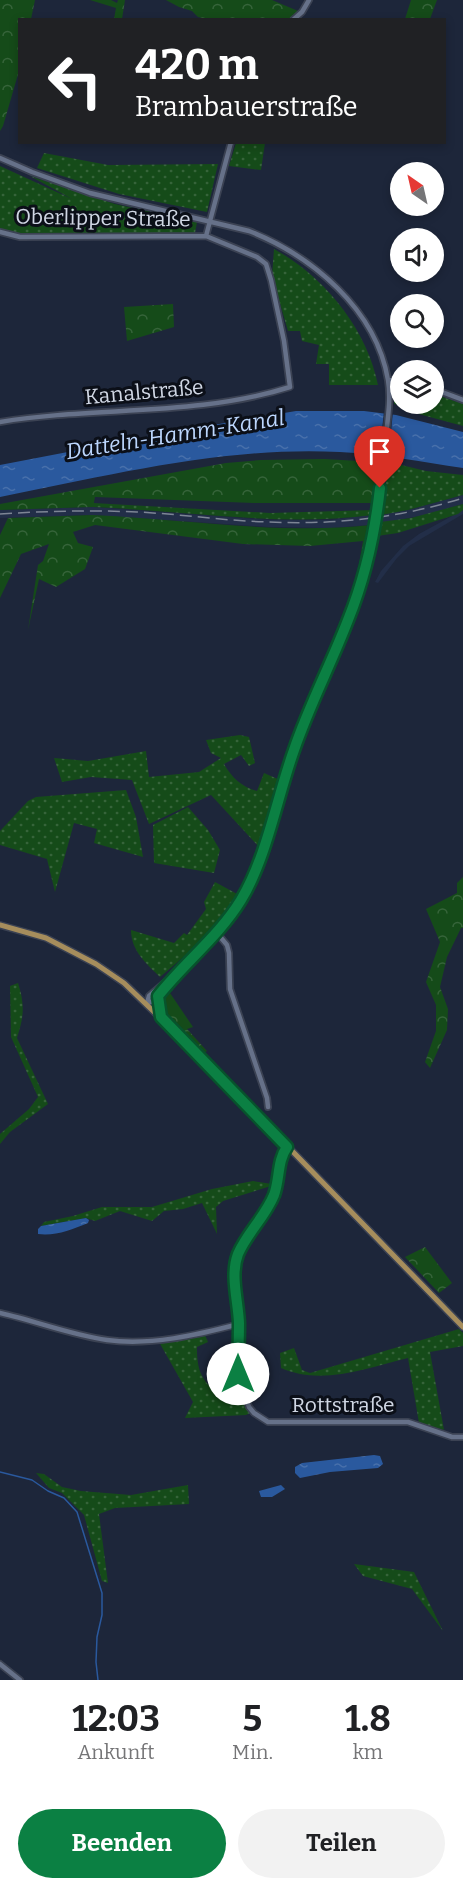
<!DOCTYPE html>
<html lang="de">
<head>
<meta charset="utf-8">
<style>
  :root { --surface:#fff; --page:#f2f2f2; --text:#202124; --muted:#757577; --accent:#0b8043 }
  body { margin:0; font-family:Bitter,serif; background:var(--page); color:var(--text); height:100vh; display:flex; flex-direction:column; font-size:22px; white-space:nowrap }
  * { box-sizing:border-box; margin:0 }
  p { font-size:20px; color:var(--muted) }
  .icon { flex:none; width:33px; height:33px; fill:none; stroke:currentColor; stroke-width:2; stroke-linecap:round; stroke-linejoin:round }
  .map { position:relative; height:1680px; overflow:hidden }
  .drawer { display:flex; flex-direction:column; background:var(--surface); flex:1 }
  .drawer>* { flex:none }
  .guide { position:absolute; left:18px; top:18px; width:428px; height:126px; border-radius:0px; box-shadow:0 3px 9px #0003; background:#202124; color:#fff; overflow:hidden }
  .needle { width:39px; rotate:326deg }
  .tools { position:absolute; left:390px; top:162px; display:grid; gap:12px }
  .tools a { display:grid; place-items:center; width:54px; height:54px; border-radius:50%; background:var(--surface); box-shadow:0 3px 9px #0003; font-size:30px }
  .pin { position:absolute; display:grid; place-items:center; width:51px; height:51px; color:#fff; margin:-62px -26px; border-radius:50% 50% 50% 0; rotate:-45deg; box-shadow:0 0 6px #0007 }
  .pin .icon { rotate:45deg }
  .me { position:absolute; width:66px; margin:-33px; rotate:0deg; stroke-linejoin:round; filter:drop-shadow(0 0 4px #0008) }
  .turn { display:flex; align-items:center; gap:21px; height:126px; padding:0 18px; font-size:27px }
  .turn .icon { width:78px; height:78px; stroke-width:2.5 }
  .turn b { display:block; font-size:42px; line-height:51px }
  .eta { display:flex; justify-content:space-evenly; align-items:center; height:102px; text-align:center }
  .eta b { font-size:36px; font-weight:700; line-height:42px }
  .cta { display:flex; gap:12px; margin-top:auto; padding:12px 18px }
  .cta a { flex:1; height:69px; border-radius:36px; background:var(--accent); color:#fff; font-size:24px; font-weight:700; line-height:69px; text-align:center }
  .cta a+a { background:var(--page); color:var(--text) }
  .map>svg:first-child { display:block }
  .built { fill:#222e48 }
  .grass { fill:url(#grass-dots) }
  .forest { fill:url(#forest-crowns) }
  .water { fill:url(#water-ripples) }
  .pier { fill:#1d263a }
  .lines { fill:none; stroke-linecap:round; stroke-linejoin:round }
  .stream { stroke:#2a599e; stroke-width:1.5 }
  .minor-casing { stroke:#3b4253; stroke-width:8 }
  .major-casing { stroke:#3b4253; stroke-width:8 }
  .minor { stroke:#667189; stroke-width:4.5 }
  .major { stroke:#a68d5c; stroke-width:5 }
  .rail { stroke:#7d8595; stroke-width:1.5; stroke-dasharray:12 6; stroke-linecap:butt }
  .minor-bridge-casing { stroke:#3b4253; stroke-width:8; stroke-linecap:butt }
  .minor-bridge { stroke:#667189; stroke-width:4.5 }
  .route-casing { stroke:#07532c; stroke-width:15 }
  .route { stroke:#0b8043; stroke-width:10 }
  .labels { text-anchor:middle; stroke-width:6; stroke-linejoin:round; paint-order:stroke }
  .street-label { font-size:21px; fill:#d0d7e4; stroke:#0b0f18 }
  .water-label { font-size:22px; font-style:italic; fill:#bcd6fd; stroke:#0b0f18 }
</style>
</head>
<body>
<div class="map">
<svg width="463" height="1680" viewBox="0 0 463 1680">
  <defs>
    <pattern id="grass-dots" width="8" height="8" patternUnits="userSpaceOnUse" patternTransform="scale(1.5)"><rect width="8" height="8" fill="#154b19"/><path d="M2 2h.1M6 6h.1" fill="none" stroke="#36643a" stroke-width="1.8" stroke-linecap="round"/></pattern>
    <pattern id="forest-crowns" width="20" height="18" patternUnits="userSpaceOnUse" patternTransform="scale(1.5)"><rect width="20" height="18" fill="#154b19"/><path d="M2 6a3 3 0 1 1 6 0M12 15a3 3 0 1 1 6 0" fill="none" stroke="#36643a"/></pattern>
    <pattern id="water-ripples" width="26" height="14" patternUnits="userSpaceOnUse" patternTransform="scale(1.5)"><rect width="26" height="14" fill="#2a599e"/><path d="M2 4q2-2 4 0t4 0M15 11q2-2 4 0t4 0" fill="none" stroke="#4870ab"/></pattern>
  </defs>
  <rect width="100%" height="100%" fill="#1d263a"/>
  <!-- built -->
  <path class="built" d="M463,495V504L425,515L371,525L331,528L268,527L92,515L0,518V510L93,507L269,520H331L408,510Z
    M463,510V514L409,546L397,558L378,583L375,582L381,571L403,546L419,534Z"/>
  <!-- grass -->
  <path class="grass" d="M236,143H265L261,170L229,166Z
    M44,153L108,165L218,164L207,212L119,194L37,168Z
    M0,166L72,199L30,176L115,204L197,222L195,233L24,234L0,230Z
    M274,249C324,276 367,329 378,385H329V364H316L319,345L302,341L300,331H288L272,276Z
    M400,386V404H434V394L463,404V426L404,410L399,405L394,404V390Z
    M389,462L426,471L463,475V495L408,510L381,515Z
    M93,503L270,513L374,510L373,515C280,527 187,511 93,507Z
    M463,504V510L458,514L398,533L377,536L380,522L411,518Z
    M240,735L249,737L255,763L249,766L241,755L224,764C232,778 242,787 257,791L264,773L280,780L259,847L211,795L149,824L132,780L91,777L62,782L54,758L88,761L146,751L149,777L199,772L221,758L211,753L206,740Z
    M126,790L136,817L143,857L94,843L97,829L74,823L55,892L47,859L0,845V831L28,801L36,797Z
    M188,807L208,830L220,850L214,873L154,863L153,825Z
    M215,882L239,895C217,929 191,951 160,977C147,964 131,951 131,930L174,943L184,933L187,935L206,909L204,902Z
    M18,983C25,1005 24,1016 17,1038L48,1104L10,1132L0,1144V1134L29,1109L38,1097L11,1037L10,986Z
    M253,1181L272,1184L271,1186L223,1201L216,1207L217,1234L202,1203L183,1209L164,1211L152,1221L120,1211L95,1221L86,1218L41,1226L44,1222L73,1216L102,1207H152L212,1189Z
    M459,1329L463,1333V1346L430,1352L444,1430L419,1423L408,1358C366,1368 322,1386 281,1368L280,1353L294,1348L302,1370L310,1373Z
    M205,1335L208,1342L197,1347C197,1365 199,1377 213,1389L238,1384C241,1393 247,1403 250,1413L246,1415L185,1418L193,1402L159,1342Z
    M36,1473L44,1474L62,1487L81,1491L131,1495L188,1485L189,1504L115,1508L99,1514L108,1583L102,1581L84,1515L62,1493L49,1488Z
    M354,1564L414,1572L443,1631L412,1589L363,1576Z"/>
  <!-- forest -->
  <path class="forest" d="M0,0H35L31,19L20,20L19,71L3,126L0,131Z
    M90,0H111L117,3L118,0H125L122,19H114L116,8Z
    M166,0H272L298,11L290,19H206L198,17L192,11L179,7Z
    M411,0H437L430,19H405Z
    M173,304L174,327L127,341L124,307Z
    M324,459L377,462L378,482L375,503H254L95,497L93,507L0,510V504L226,463L261,460Z
    M92,515C185,519 279,535 371,525L358,575L357,576L363,541L310,546L243,544L95,525L73,532L78,543L93,547L85,569L56,587L39,579L28,630L38,565L43,561L49,544L21,554L0,598V535L8,518Z
    M463,877V928H461L447,957L440,987L448,1009L447,1030L430,1068L425,1062L436,1031V1005L426,982L440,942L426,909L457,893V883Z
    M204,952L205,953L170,993L193,1027L187,1029L207,1051L204,1053C190,1038 165,1021 161,1000L166,990Z
    M425,1247L452,1283L439,1293L405,1257Z"/>
  <!-- water -->
  <path class="water" d="M296,411H364L396,415L463,432V468C422,462 381,454 340,452C226,446 111,475 0,497V465L172,432Z
    M86,1218L89,1220L88,1223C71,1230 56,1236 38,1234V1229L41,1226Z
    M374,1455L380,1456L383,1464L378,1468L330,1472L300,1478L295,1473V1467L302,1463Z
    M281,1485L285,1489L272,1497H261L259,1491Z"/>
  <!-- pier -->
  <path class="pier" d="M384,411L393,412L388,460L379,459Z"/>
  <g class="lines">
    <!-- stream -->
    <path class="stream" d="M0,1472L32,1480L48,1491L64,1498L77,1512L102,1593V1615L97,1637L96,1662L98,1680"/>
    <!-- minor casing -->
    <g class="minor-casing">
      <path id="minor" d="M293,20L302,12L309,0
        M0,158L32,172L90,193L249,231C312,256 376,309 388,380C391,398 388,417 386,435C383,459 381,484 378,508
        M0,232L20,237L206,236L257,257L266,264L271,280L284,341L290,387C195,417 96,406 0,422
        M206,236L231,142
        M388,380L400,381
        M434,389L463,400
        M217,933L227,945L229,953L230,989L267,1098L268,1107
        M147,1003L149,996L176,973L217,933L243,897L256,870L299,735L349,618L362,579L373,536
        M147,1003L154,1001L169,982
        M287,1147L280,1160L279,1178L274,1194L266,1211L239,1253L234,1267L239,1324L238,1374L249,1407L254,1413L268,1422H408L452,1437H463
        M0,1313C36,1321 71,1335 107,1340C150,1346 197,1335 239,1324
        M0,1664L20,1680"/>
    </g>
    <!-- major casing -->
    <g class="major-casing">
      <path id="major" d="M0,925L46,938L96,964L124,983L200,1056L463,1327
        M158,996L161,1016"/>
    </g>
    <!-- minor -->
    <use href="#minor" class="minor"/>
    <!-- major -->
    <use href="#major" class="major"/>
    <!-- rail -->
    <path class="rail" d="M0,514C46,511 91,510 137,512C181,514 225,521 269,522C335,525 400,518 463,498"/>
    <!-- minor-bridge casing -->
    <g class="minor-bridge-casing">
      <path id="minor-bridge" d="M373,536L378,508"/>
    </g>
    <!-- minor-bridge -->
    <use href="#minor-bridge" class="minor-bridge"/>
  </g>
  <g class="lines">
    <!-- route casing -->
    <g class="route-casing">
      <path id="route" d="M238,1374C238,1357 239,1340 239,1323C238,1300 230,1275 238,1254C247,1233 265,1217 274,1195C280,1179 277,1161 287,1147L161,1017L158,996C185,962 219,936 241,900C267,857 277,797 294,750C309,706 331,664 348,620C365,578 375,533 380,488"/>
    </g>
    <!-- route -->
    <use href="#route" class="route"/>
  </g>
  <g class="labels">
    <!-- street labels -->
    <g class="street-label">
      <text transform="translate(103 218) rotate(1)" y="7">Oberlipper Straße</text>
      <text transform="translate(144 392) rotate(-5)" y="7">Kanalstraße</text>
      <text x="343" y="1412">Rottstraße</text>
    </g>
    <!-- water labels -->
    <g class="water-label">
      <text transform="translate(175 434) rotate(-9)" y="8">Datteln-Hamm-Kanal</text>
    </g>
  </g>
</svg>
<div class="tools">
<a><svg class="needle" viewBox="-14 -14 28 28"><path d="M0-13l5 13h-10z" fill="#e53935"/><path d="M0 13l5-13h-10z" fill="#757577"/></svg></a>
<a><svg class="icon" aria-label="sound" viewBox="0 0 24 24"><path d="M4 9h4l5-4v14l-5-4H4zM17 9q2 3 0 6"/></svg></a>
<a><svg class="icon" aria-label="search" viewBox="0 0 24 24"><circle cx="10" cy="10" r="6"/><path d="M15 15l6 6"/></svg></a>
<a><svg class="icon" aria-label="layers" viewBox="0 0 24 24"><path d="M12 4l9 5-9 5-9-5zM3 14l9 5 9-5"/></svg></a>
</div>
<div class="pin" style="left:380px;top:488px;background:#d93025"><svg class="icon" aria-label="arrive" viewBox="0 0 24 24"><path d="M6 21V4h12l-3 4 3 4H6"/></svg></div>
<svg class="me" style="left:238px;top:1374px" viewBox="-20 -20 40 40"><circle r="19" fill="#fff"/><path d="M0-13L10 11 0 6-10 11z" fill="#0b8043"/></svg>
<div class="guide">
<div class="turn"><svg class="icon" aria-label="left" viewBox="0 0 24 24"><path d="M17 20v-9H6M10 6l-5 5 5 5"/></svg><div><b>420 m</b>Brambauerstraße</div></div>
</div>
</div>
<section class="drawer">
<div class="eta">
<div><b>12:03</b><p>Ankunft</p></div>
<div><b>5</b><p>Min.</p></div>
<div><b>1.8</b><p>km</p></div>
</div>
<div class="cta"><a>Beenden</a><a>Teilen</a></div>
</section>
</body>
</html>
